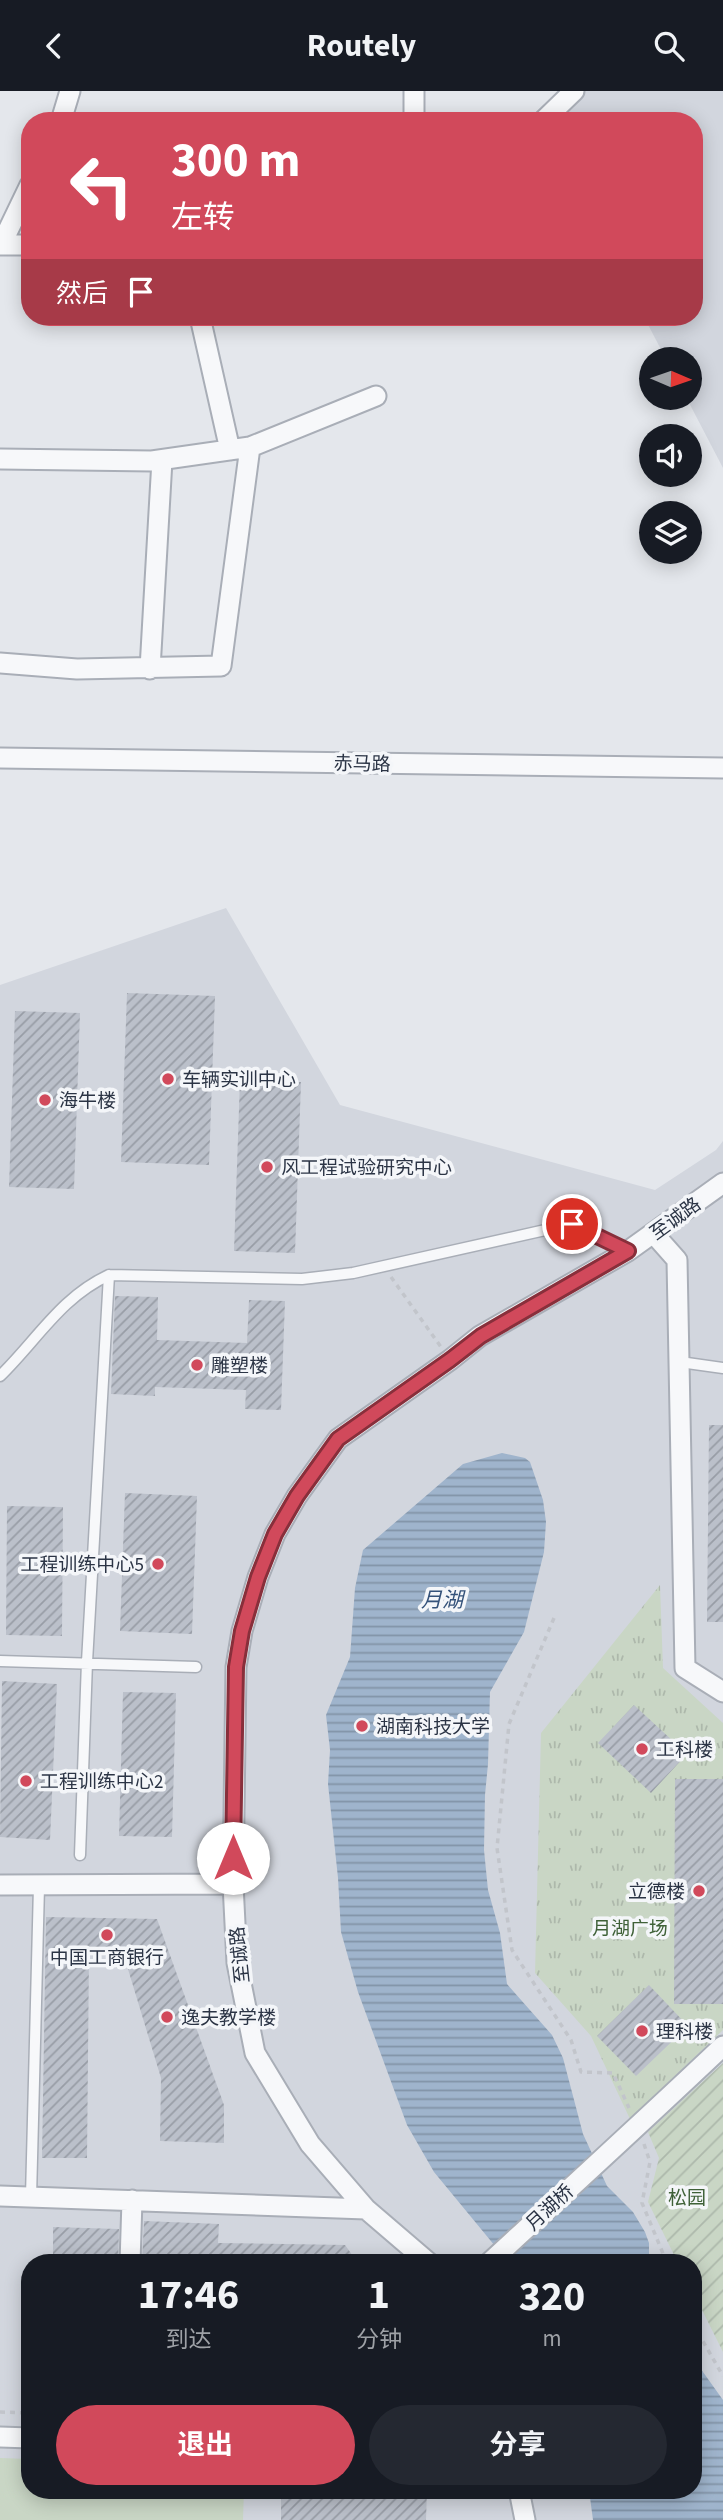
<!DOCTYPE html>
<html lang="zh">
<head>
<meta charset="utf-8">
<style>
  :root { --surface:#171b24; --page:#242831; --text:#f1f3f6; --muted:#9ea1a6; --accent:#d1495b }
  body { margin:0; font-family:"Source Sans 3","Noto Sans SC",sans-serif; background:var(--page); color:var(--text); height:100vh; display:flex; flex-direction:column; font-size:26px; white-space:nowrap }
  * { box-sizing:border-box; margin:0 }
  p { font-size:23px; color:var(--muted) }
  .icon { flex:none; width:38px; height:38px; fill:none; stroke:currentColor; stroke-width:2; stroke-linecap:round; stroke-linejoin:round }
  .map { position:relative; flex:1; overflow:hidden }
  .side { position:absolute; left:21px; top:2163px; width:681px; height:245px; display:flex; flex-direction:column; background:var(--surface); border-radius:28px; box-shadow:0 4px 18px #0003 }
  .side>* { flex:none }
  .top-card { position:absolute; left:21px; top:21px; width:682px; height:214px; border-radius:28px; box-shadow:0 4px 18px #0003; background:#d1495b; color:#fff; overflow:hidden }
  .needle { width:46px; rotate:92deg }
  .fabs { position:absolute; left:639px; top:256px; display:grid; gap:14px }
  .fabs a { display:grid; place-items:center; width:63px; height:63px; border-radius:50%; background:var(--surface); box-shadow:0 4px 18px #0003; font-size:35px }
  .pin { position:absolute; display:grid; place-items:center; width:60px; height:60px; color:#fff; margin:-30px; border:4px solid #fff; border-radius:50%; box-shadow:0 2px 7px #0007 }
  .me { position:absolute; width:77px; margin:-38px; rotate:0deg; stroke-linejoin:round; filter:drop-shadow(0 0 5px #0008) }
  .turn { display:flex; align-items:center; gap:24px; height:147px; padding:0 35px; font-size:32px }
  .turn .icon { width:91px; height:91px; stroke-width:2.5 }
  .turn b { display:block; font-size:49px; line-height:60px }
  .then { display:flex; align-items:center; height:66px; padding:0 35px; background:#0003; gap:14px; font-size:26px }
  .eta { display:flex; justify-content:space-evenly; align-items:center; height:119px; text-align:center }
  .eta b { font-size:42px; font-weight:700; line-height:49px }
  .primary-button { display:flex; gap:14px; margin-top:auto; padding:14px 35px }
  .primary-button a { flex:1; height:80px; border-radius:42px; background:var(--accent); color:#fff; font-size:28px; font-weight:700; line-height:80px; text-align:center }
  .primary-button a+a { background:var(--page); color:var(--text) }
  header { display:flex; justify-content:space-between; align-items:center; height:91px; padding:0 35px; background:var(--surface); font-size:32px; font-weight:700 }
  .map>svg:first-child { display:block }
  .built { fill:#d2d6de; fill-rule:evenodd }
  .park { fill:url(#park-tufts) }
  .garden { fill:url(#garden-furrows) }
  .pitch { fill:#c9d6c5 }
  .water { fill:url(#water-rules) }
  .building { fill:url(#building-hatch) }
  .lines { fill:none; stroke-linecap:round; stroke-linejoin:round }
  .service-casing { stroke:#a9aeb7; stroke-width:13 }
  .minor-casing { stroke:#a9aeb7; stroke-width:23 }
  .path { stroke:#c2c5cb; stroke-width:3.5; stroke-dasharray:5 5; stroke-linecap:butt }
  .service { stroke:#f7f8fa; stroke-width:10 }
  .minor { stroke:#f7f8fa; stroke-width:19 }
  .route-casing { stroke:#882f3b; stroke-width:18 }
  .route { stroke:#d1495b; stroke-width:12 }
  .poi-dot { fill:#d1495b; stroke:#f4f6f9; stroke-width:2.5 }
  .labels { text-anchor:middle; stroke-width:7; stroke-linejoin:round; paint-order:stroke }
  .street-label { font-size:19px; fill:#2b3445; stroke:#f4f6f9 }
  .poi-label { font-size:19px; fill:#2b3445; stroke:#f4f6f9; text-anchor:start }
  .park-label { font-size:19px; fill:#3f6138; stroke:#f4f6f9 }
  .water-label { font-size:21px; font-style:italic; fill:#34527a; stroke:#f4f6f9 }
</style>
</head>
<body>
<header><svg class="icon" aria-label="back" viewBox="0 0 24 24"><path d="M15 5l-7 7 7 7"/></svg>Routely<svg class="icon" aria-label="search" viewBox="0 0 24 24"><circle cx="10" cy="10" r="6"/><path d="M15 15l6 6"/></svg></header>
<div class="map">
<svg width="723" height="2429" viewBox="0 0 723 2429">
  <defs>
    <pattern id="park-tufts" width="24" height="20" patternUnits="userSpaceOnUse" patternTransform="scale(1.75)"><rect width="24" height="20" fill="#c9d6c5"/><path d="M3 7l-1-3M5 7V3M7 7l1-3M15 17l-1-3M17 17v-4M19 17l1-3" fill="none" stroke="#adb8ab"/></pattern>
    <pattern id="garden-furrows" width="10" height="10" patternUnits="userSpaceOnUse" patternTransform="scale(1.75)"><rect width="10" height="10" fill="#c9d6c5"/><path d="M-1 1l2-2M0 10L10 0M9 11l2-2" fill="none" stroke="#adb8ab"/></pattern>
    <pattern id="water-rules" width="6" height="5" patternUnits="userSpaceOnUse" patternTransform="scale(1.75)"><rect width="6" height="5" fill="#9fb4cc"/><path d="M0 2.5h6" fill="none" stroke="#8293a7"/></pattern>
    <pattern id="building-hatch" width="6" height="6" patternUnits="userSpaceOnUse" patternTransform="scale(1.75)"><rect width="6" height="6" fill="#bbc0ca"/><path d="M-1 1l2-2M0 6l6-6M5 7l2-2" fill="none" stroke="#989da6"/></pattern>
  </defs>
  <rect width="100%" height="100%" fill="#e4e7ec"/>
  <!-- built -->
  <path class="built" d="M572,0H723V377L686,306H690V268H666L644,226H695V30H544Z
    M226,817L340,1014L655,1099L716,1059L723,1050V2429H0V894ZM30,2172H693V2399H30Z"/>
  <!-- park -->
  <path class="park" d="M660,1494L663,1577L723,1632V1939L630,2028L591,1945L535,1882L541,1642Z"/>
  <!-- garden -->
  <path class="garden" d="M723,1972V2261L693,2201V2172H678L648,2111L659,2067L648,2041Z"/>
  <!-- pitch -->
  <path class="pitch" d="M0,2367L30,2368V2399H244L243,2429H0Z"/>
  <!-- water -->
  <path class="water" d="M502,1362L525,1367L530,1371L543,1409L546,1431L544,1461L524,1541L490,1601L488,1673L485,1704L484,1759L488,1799L500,1842L507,1893L552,1944L563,1967L583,2043L607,2095L633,2121L645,2141L649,2152V2172H509L434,2081L407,2034L358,1901L341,1841L338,1787L328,1693L330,1659L326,1624L350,1566L355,1497L363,1459L463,1373Z
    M693,2267L723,2309V2429H593L589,2399H693Z"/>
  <!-- building -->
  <path class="building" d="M127,902L215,905L209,1074L121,1071Z
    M15,920L80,922L74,1098L9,1096Z
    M240,989L301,991L295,1162L234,1160Z
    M115,1205L158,1206L157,1249L247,1252L249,1209L285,1210L281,1319L245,1318L246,1299L155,1296V1305L111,1303Z
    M709,1334H723V1531H707Z
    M125,1402L197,1405L192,1543L120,1540Z
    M7,1415L63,1416L62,1545L6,1544Z
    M2,1590L57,1593L50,1749L0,1746Z
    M123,1601L176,1602L172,1746L119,1745Z
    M634,1614L687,1663L651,1702L598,1652Z
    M675,1688H723V1913H674Z
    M46,1826L157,1828L224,2014V2052L160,2050L161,1987L124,1865L89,1863L87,2067H42Z
    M649,1894L688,1935L636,1985L597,1945Z
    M144,2130L219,2133L218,2152L345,2154L358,2172H142Z
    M53,2136L119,2138L118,2172H53Z
    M281,2399H427L426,2429H281Z"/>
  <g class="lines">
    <!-- service casing -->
    <g class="service-casing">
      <path id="service" d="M680,1271L723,1277
        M0,1285C37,1249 61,1206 109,1184L302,1188L353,1182L572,1133L628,1160
        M0,1570L196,1576
        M80,1764L87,1571L109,1184
        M31,2106L39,1795"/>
    </g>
    <!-- minor casing -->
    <g class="minor-casing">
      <path id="minor" d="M61,30L70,0
        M414,30V0
        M543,30L574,0
        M0,154H30
        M1,154L30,94
        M200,226L230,359
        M0,368L152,370L250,356L376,305
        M0,572L77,578L221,575L250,356
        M150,578L162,369
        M0,667L723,677
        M654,1143L677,1169L685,1577L723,1601
        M0,1794L233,1793
        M0,2105L366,2118
        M130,2172L132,2109
        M429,2172L366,2118L310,2053L255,1962L237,1872L233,1793L236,1576L242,1540L258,1486L275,1443L297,1405L338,1348L450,1269L480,1245L628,1160L723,1092
        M489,2172C567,2100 646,2028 723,1955
        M0,2346L30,2347
        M519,2399L525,2429"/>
    </g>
    <!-- path -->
    <path class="path" d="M391,1186L441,1256
      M554,1527L509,1633L497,1757L512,1859L571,1949L581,1981L613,1982L629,2017
      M644,2053L650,2071L642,2112L667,2172
      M693,2233L723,2285
      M0,2321L30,2322"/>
    <!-- service -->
    <use href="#service" class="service"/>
    <!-- minor -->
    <use href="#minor" class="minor"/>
  </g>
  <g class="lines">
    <!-- route casing -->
    <g class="route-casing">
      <path id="route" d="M233,1767L236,1576L242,1540L258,1486L275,1443L297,1405L338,1348L450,1269L481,1245L628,1160L572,1133"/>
    </g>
    <!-- route -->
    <use href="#route" class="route"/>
  </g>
  <!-- markers -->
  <g class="poi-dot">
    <circle cx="168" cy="988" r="7"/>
    <circle cx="45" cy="1009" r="7"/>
    <circle cx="267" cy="1076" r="7"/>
    <circle cx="197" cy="1274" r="7"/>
    <circle cx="158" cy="1473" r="7"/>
    <circle cx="362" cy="1635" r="7"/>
    <circle cx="642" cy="1658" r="7"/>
    <circle cx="26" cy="1690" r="7"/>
    <circle cx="699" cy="1800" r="7"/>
    <circle cx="107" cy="1844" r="7"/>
    <circle cx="167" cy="1926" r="7"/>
    <circle cx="642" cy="1940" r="7"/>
  </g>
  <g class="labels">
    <!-- street labels -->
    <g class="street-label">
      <text transform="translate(362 672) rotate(1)" y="7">赤马路</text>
      <text transform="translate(675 1127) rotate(-36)" y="7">至诚路</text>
      <text transform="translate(239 1864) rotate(-96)" y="7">至诚路</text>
      <text transform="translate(549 2116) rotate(-43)" y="7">月湖桥</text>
    </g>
    <!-- poi labels -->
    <g class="poi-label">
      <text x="182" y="995">车辆实训中心</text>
      <text x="59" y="1016">海牛楼</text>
      <text x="281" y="1083">风工程试验研究中心</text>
      <text x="211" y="1281">雕塑楼</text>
      <text x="144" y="1480" text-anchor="end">工程训练中心5</text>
      <text x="376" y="1642">湖南科技大学</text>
      <text x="656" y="1665">工科楼</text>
      <text x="40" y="1697">工程训练中心2</text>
      <text x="685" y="1807" text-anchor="end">立德楼</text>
      <text x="107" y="1873" text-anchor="middle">中国工商银行</text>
      <text x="181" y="1933">逸夫教学楼</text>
      <text x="656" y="1947">理科楼</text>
    </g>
    <!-- park labels -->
    <g class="park-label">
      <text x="630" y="1844">月湖广场</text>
      <text x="687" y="2113">松园</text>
    </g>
    <!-- water labels -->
    <g class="water-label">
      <text x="442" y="1516">月湖</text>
    </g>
  </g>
</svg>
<div class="fabs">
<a><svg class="needle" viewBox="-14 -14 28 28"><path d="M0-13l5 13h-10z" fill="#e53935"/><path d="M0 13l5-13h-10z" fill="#9ea1a6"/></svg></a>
<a><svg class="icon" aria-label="sound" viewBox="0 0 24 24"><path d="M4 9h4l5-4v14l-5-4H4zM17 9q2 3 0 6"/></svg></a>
<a><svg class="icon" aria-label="layers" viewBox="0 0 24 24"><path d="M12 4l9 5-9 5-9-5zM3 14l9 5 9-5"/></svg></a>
</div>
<div class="pin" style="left:572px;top:1133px;background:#d93025"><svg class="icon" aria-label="arrive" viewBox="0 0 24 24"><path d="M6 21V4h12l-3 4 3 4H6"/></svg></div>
<svg class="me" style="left:233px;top:1767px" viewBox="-20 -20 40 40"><circle r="19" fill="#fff"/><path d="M0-13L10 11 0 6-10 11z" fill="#d1495b"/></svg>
<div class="top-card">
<div class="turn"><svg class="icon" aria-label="left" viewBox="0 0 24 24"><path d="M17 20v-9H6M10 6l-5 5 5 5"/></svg><div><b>300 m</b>左转</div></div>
<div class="then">然后<svg class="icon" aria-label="arrive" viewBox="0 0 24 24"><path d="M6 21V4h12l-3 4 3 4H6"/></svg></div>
</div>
<section class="side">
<div class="eta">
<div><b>17:46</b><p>到达</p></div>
<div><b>1</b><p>分钟</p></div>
<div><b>320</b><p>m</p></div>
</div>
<div class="primary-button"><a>退出</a><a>分享</a></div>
</section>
</div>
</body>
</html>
